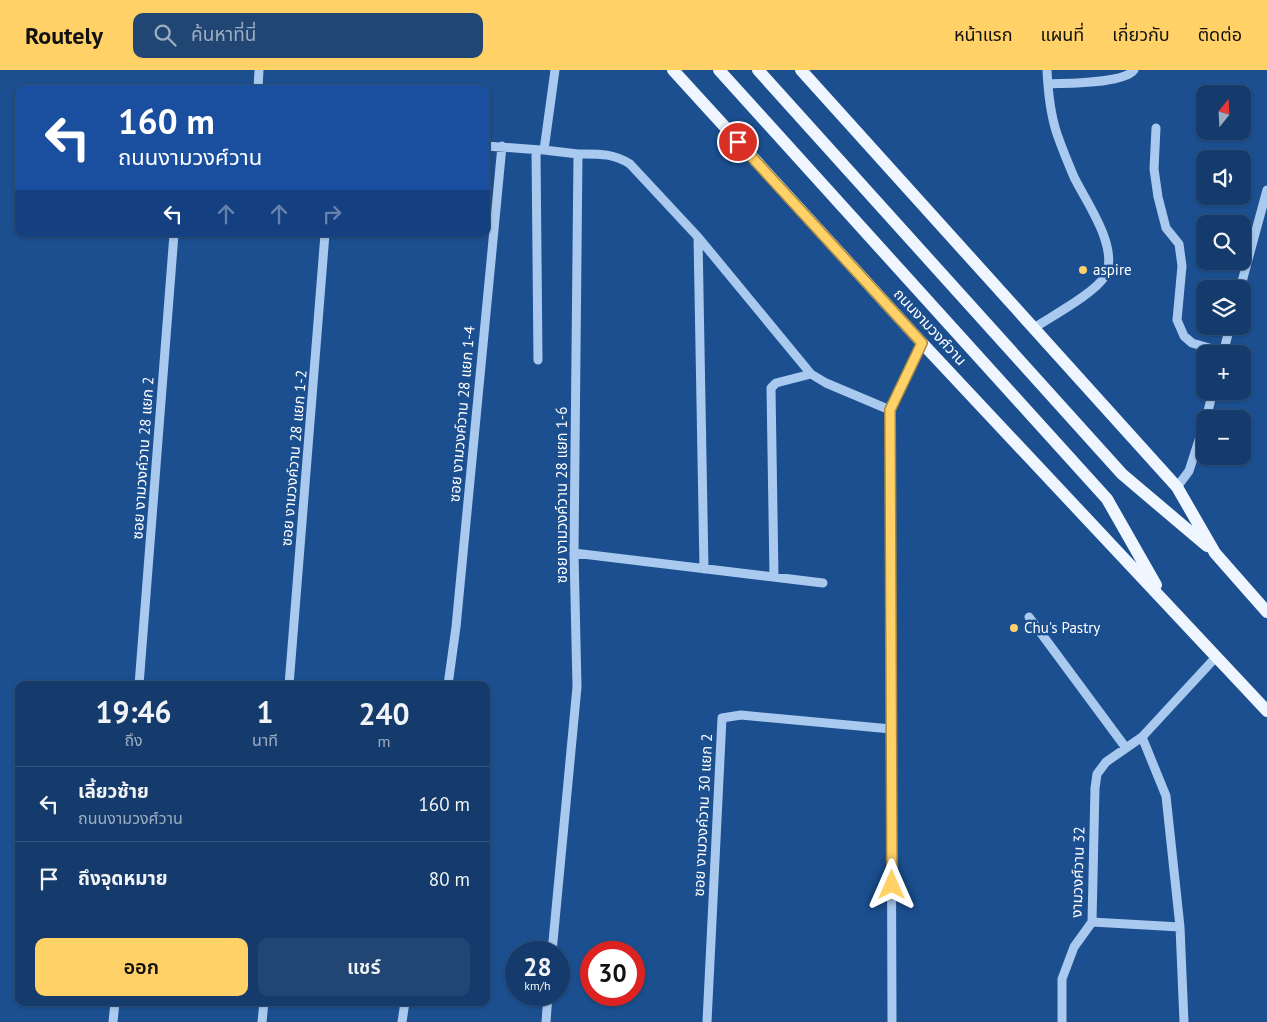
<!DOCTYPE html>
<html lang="th">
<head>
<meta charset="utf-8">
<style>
  :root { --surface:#143b6b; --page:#214673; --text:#f1f3f6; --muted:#9dadc1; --line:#33557e; --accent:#ffd166 }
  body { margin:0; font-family:"PT Sans","Noto Sans Thai",sans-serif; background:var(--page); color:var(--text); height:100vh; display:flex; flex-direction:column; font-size:19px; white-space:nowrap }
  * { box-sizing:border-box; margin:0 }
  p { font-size:16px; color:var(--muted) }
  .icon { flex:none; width:28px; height:28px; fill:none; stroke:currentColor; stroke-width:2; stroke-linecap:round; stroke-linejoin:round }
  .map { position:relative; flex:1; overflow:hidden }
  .panel { position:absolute; left:15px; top:611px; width:475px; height:325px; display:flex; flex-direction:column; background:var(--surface); border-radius:10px; box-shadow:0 1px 4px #0004,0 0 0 1px var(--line) }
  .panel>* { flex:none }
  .guide { position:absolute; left:15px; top:15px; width:475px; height:152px; border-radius:10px; box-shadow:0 1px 4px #0004,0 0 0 1px var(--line); background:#1a4fa0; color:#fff; overflow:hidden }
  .needle { width:32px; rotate:18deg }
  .buttons { position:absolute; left:1196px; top:15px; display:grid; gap:10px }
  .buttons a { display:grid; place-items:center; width:55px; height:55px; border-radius:10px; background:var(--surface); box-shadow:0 1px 4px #0004,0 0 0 1px var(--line); font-size:25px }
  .speed { position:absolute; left:505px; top:871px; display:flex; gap:10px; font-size:25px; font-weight:700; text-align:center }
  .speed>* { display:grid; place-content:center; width:65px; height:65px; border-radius:50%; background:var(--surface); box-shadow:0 1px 4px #0004,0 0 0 1px var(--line); line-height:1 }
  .speed small { font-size:12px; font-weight:400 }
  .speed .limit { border:8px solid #d22; background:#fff; color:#111 }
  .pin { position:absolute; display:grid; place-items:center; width:42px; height:42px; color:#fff; margin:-21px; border:2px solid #fff; border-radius:50%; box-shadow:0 1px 5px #0007 }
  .me { position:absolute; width:55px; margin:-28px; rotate:0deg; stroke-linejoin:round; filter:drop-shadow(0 0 4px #0008) }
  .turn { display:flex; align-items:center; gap:18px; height:105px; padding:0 20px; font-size:22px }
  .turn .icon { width:65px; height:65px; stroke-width:2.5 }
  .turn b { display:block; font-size:35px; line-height:42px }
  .lanes { display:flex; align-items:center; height:48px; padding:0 20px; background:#0003; justify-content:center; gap:25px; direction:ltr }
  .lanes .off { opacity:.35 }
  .eta { display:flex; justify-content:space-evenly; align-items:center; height:85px; text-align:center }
  .eta b { font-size:30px; font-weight:600; line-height:35px }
  .action { display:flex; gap:10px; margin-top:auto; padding:10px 20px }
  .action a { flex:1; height:58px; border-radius:10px; background:var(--accent); color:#111; font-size:20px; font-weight:600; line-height:58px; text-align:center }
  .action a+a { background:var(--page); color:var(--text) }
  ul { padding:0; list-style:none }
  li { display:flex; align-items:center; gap:15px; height:75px; padding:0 20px; border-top:1px solid var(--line) }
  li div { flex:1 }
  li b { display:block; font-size:19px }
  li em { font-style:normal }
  header { display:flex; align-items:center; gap:30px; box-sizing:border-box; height:70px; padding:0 25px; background:var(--accent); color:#111 }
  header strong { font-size:24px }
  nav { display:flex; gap:28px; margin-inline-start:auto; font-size:18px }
  .search { width:350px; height:45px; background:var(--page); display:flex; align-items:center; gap:12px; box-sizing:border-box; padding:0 18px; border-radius:10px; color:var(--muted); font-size:19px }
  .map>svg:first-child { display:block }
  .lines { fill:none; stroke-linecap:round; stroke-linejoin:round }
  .minor { stroke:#a9c9ee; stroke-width:9 }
  .major { stroke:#f0f6ff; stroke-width:12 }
  .route-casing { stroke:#a68842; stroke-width:12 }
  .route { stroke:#ffd166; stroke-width:9 }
  .poi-dot { fill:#ffd166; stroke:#1b4f8f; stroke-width:2 }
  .labels { text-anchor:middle; stroke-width:5; stroke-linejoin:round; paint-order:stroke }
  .poi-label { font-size:15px; fill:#fff; stroke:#1b4f8f; text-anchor:start }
  .street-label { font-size:15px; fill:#fff; stroke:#1b4f8f }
</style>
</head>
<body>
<header>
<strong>Routely</strong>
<div class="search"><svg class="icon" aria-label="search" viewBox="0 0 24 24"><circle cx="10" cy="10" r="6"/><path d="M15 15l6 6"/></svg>ค้นหาที่นี่</div>
<nav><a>หน้าแรก</a><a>แผนที่</a><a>เกี่ยวกับ</a><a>ติดต่อ</a></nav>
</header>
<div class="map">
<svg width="1267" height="952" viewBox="0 0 1267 952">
  <rect width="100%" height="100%" fill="#1b4f8f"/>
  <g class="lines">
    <!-- minor -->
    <path class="minor" d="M1048,14C1066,13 1124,14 1134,0
      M258,19L259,0
      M1156,58L1154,99L1158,127L1166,158L1179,174L1182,196L1177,250L1184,266L1192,273L1223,282
      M486,76L541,80
      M536,80L538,290
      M578,84C598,84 613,83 630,94L698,167L811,304L826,313L890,340
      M698,167L704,499
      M1240,219L1267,120
      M1034,258C1052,246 1095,223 1105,206C1120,178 1086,132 1074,107C1068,93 1062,78 1057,64C1050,43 1048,22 1047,0
      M1223,284L1230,256
      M1206,349L1213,321
      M1177,417L1189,401L1205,351
      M574,483L823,513
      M774,507L771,318L776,313L811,304
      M1029,547L1126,678
      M139,615L174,164
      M289,615L325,164
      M448,615L456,557L502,76
      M1142,667L1166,726L1180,857L1184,952
      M1092,852L1180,857
      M552,882L577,617L574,483L578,84L544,80L555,0
      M113,952L115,932
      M262,952L264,932
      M402,952L405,932
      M546,952L548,925
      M707,952L722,648L741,645L891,659
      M892,952L890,340L922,273
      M1062,952V909L1074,877L1092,852L1095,718L1097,704L1106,692L1142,667L1216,587"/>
    <!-- major -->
    <path class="major" d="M673,0L922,273L1267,641
      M719,0L1107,429L1156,515
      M758,0L1122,404L1207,476
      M801,0L1177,417L1215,483L1267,542"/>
  </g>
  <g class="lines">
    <!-- route casing -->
    <g class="route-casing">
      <path id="route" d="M738,72L922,273L890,340L892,815"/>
    </g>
    <!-- route -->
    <use href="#route" class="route"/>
  </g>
  <!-- markers -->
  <g class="poi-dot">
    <circle cx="1083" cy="200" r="5"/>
    <circle cx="1014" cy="558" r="5"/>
  </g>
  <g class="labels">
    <!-- poi labels -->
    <g class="poi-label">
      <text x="1093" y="205">aspire</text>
      <text x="1024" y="563">Chu's Pastry</text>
    </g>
    <!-- street labels -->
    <g class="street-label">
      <text transform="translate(930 257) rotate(47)" y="5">ถนนงามวงศ์วาน</text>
      <text transform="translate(462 344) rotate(-85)" y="5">ซอย งามวงค์วาน 28 แยก 1-4</text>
      <text transform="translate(143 388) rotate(-86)" y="5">ซอย งามวงค์วาน 28 แยก 2</text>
      <text transform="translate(294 388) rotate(-85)" y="5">ซอย งามวงค์วาน 28 แยก 1-2</text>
      <text transform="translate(562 425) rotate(-90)" y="5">ซอย งามวงค์วาน 28 แยก 1-6</text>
      <text transform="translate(703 745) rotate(-87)" y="5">ซอย งามวงค์วาน 30 แยก 2</text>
      <text transform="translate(1078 802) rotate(-88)" y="5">งามวงศ์วาน 32</text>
    </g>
  </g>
</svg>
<div class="buttons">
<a><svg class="needle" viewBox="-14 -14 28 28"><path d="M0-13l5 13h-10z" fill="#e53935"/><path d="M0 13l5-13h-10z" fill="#9dadc1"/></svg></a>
<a><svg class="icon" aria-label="sound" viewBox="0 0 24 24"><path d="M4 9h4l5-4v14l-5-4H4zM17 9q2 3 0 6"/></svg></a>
<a><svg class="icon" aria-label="search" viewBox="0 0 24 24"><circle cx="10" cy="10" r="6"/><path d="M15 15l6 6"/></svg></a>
<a><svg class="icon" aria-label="layers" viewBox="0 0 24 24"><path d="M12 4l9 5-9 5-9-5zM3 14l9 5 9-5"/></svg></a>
<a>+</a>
<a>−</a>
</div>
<div class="speed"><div>28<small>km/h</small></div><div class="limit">30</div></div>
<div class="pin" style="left:738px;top:72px;background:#d93025"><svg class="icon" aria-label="arrive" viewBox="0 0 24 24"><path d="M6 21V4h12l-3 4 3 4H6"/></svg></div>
<svg class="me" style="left:892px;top:815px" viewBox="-20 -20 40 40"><path d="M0-17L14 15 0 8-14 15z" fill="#ffd166" stroke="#fff" stroke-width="4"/></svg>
<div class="guide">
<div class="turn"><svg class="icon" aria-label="left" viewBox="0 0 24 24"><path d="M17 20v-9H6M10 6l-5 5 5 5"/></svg><div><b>160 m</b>ถนนงามวงศ์วาน</div></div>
<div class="lanes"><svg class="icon" aria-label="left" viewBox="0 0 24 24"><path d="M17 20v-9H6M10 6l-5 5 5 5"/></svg><svg class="icon off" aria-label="ahead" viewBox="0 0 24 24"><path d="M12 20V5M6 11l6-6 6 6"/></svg><svg class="icon off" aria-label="ahead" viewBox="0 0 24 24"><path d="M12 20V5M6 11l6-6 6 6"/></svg><svg class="icon off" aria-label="right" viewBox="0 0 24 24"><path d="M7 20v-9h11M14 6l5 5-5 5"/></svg></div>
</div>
<section class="panel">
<div class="eta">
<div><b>19:46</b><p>ถึง</p></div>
<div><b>1</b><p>นาที</p></div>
<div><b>240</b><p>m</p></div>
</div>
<ul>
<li><svg class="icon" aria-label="left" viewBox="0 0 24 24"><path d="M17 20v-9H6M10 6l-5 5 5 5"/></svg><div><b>เลี้ยวซ้าย</b><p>ถนนงามวงศ์วาน</p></div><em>160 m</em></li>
<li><svg class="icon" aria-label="arrive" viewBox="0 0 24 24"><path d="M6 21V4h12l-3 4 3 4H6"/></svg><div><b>ถึงจุดหมาย</b></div><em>80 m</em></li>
</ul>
<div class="action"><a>ออก</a><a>แชร์</a></div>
</section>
</div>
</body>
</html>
